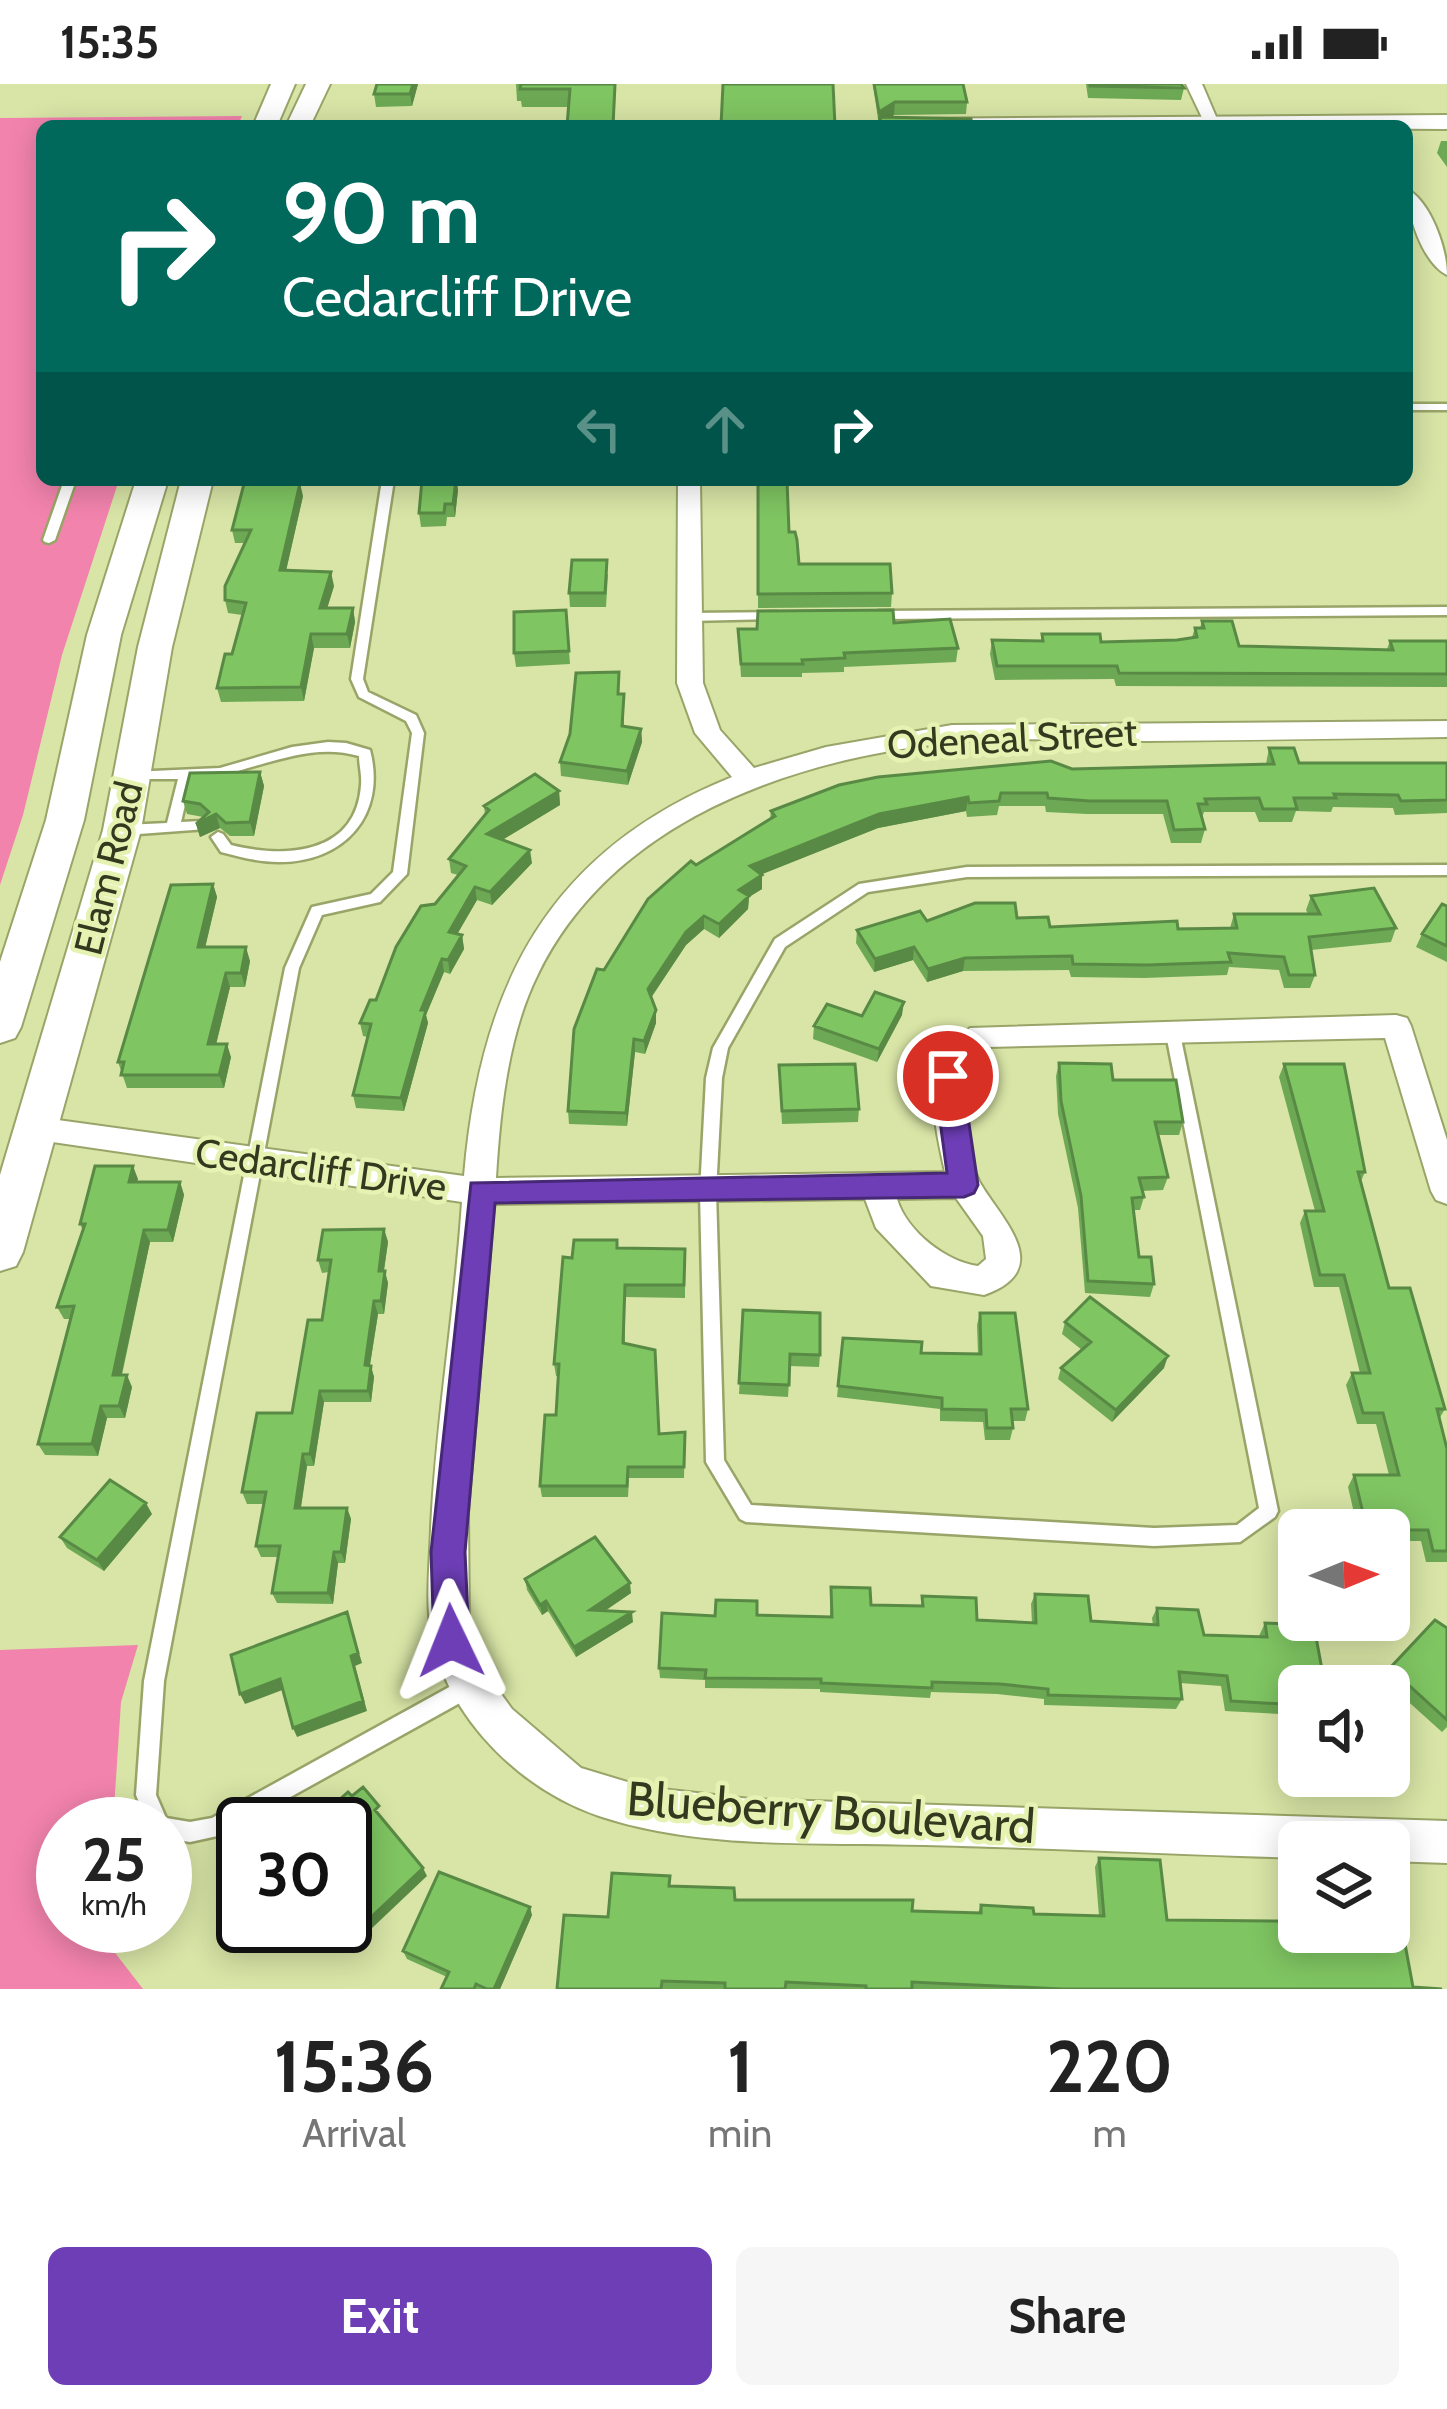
<!DOCTYPE html>
<html lang="en">
<head>
<meta charset="utf-8">
<style>
  :root { --surface:#fff; --page:#f6f6f6; --text:#222; --muted:#767676; --accent:#6d3eb6 }
  body { margin:0; font-family:Cabin,sans-serif; background:var(--page); color:var(--text); height:100vh; display:flex; flex-direction:column; font-size:45px; white-space:nowrap }
  * { box-sizing:border-box; margin:0 }
  p { font-size:39px; color:var(--muted) }
  .icon { flex:none; width:66px; height:66px; fill:none; stroke:currentColor; stroke-width:2; stroke-linecap:round; stroke-linejoin:round }
  .map { position:relative; height:1905px; overflow:hidden }
  .drawer { display:flex; flex-direction:column; background:var(--surface); flex:1 }
  .drawer>* { flex:none }
  .banner { position:absolute; left:36px; top:36px; width:1377px; height:366px; border-radius:18px; box-shadow:0 6px 30px #0003; background:#00695c; color:#fff; overflow:hidden }
  .needle { width:78px; rotate:89deg }
  .controls { position:absolute; left:1278px; top:1425px; display:grid; gap:24px }
  .controls a { display:grid; place-items:center; width:132px; height:132px; border-radius:18px; background:var(--surface); box-shadow:0 6px 30px #0003; font-size:60px }
  .speed { position:absolute; left:36px; top:1713px; display:flex; gap:24px; font-size:60px; font-weight:700; text-align:center }
  .speed>* { display:grid; place-content:center; width:156px; height:156px; border-radius:50%; background:var(--surface); box-shadow:0 6px 30px #0003; line-height:1 }
  .speed small { font-size:30px; font-weight:400 }
  .speed .limit { border:6px solid #111; border-radius:18px; background:#fff; color:#111 }
  .pin { position:absolute; display:grid; place-items:center; width:102px; height:102px; color:#fff; margin:-51px; border:6px solid #fff; border-radius:50%; box-shadow:0 3px 12px #0007 }
  .me { position:absolute; width:132px; margin:-66px; rotate:358deg; stroke-linejoin:round; filter:drop-shadow(0 0 9px #0008) }
  .turn { display:flex; align-items:center; gap:42px; height:252px; padding:0 48px; font-size:54px }
  .turn .icon { width:156px; height:156px; stroke-width:2.5 }
  .turn b { display:block; font-size:84px; line-height:102px }
  .lanes { display:flex; align-items:center; height:114px; padding:0 48px; background:#0003; justify-content:center; gap:60px; direction:ltr }
  .lanes .off { opacity:.35 }
  .eta { display:flex; justify-content:space-evenly; align-items:center; height:204px; text-align:center }
  .eta b { font-size:72px; font-weight:700; line-height:84px }
  .cta { display:flex; gap:24px; margin-top:auto; padding:24px 48px }
  .cta a { flex:1; height:138px; border-radius:18px; background:var(--accent); color:#fff; font-size:48px; font-weight:700; line-height:138px; text-align:center }
  .cta a+a { background:var(--page); color:var(--text) }
  .status { display:flex; justify-content:space-between; align-items:center; height:84px; padding:0 60px; background:var(--surface); direction:ltr }
  .status svg { height:33px; fill:currentColor }
  .map>svg:first-child { display:block }
  .green { fill:#f283ad }
  .lines { fill:none; stroke-linecap:round; stroke-linejoin:round }
  .lane-casing { stroke:#99a468; stroke-width:5 }
  .street-casing { stroke:#99a468; stroke-width:4 }
  .secondary-casing { stroke:#99a468; stroke-width:4 }
  .lane { fill:#fff; fill-rule:evenodd }
  .street { fill:#fff; fill-rule:evenodd }
  .secondary { fill:#fff; fill-rule:evenodd }
  .wall { fill:#6da954 }
  .shaded-wall { fill:#598a45 }
  .building { fill:#7fc562; stroke:#598a45; stroke-width:3 }
  .route { fill:#6d3eb6; stroke:#472876; stroke-width:3 }
  .labels { text-anchor:middle; stroke-width:9; stroke-linejoin:round; paint-order:stroke }
  .street-label { font-size:39px; fill:#33381f; stroke:#e5f2b2 }
  .near-street-label { font-size:48px; fill:#33381f; stroke:#e5f2b2 }
</style>
</head>
<body>
<div class="status"><b>15:35</b><svg viewBox="0 0 49 12"><path d="M0 12V9h3v3zM5 12V6h3v6zM10 12V3h3v9zM15 12V0h3v12zM26 1h20v11H26zM47 4h2v5h-2z"/></svg></div>
<div class="map">
<svg width="1447" height="1905" viewBox="0 0 1447 1905">
  <rect width="100%" height="100%" fill="#d8e5a6"/>
  <!-- green -->
  <path class="green" d="M242,32L238,42H42V396H119L62,571L23,731L0,801V34Z
    M138,1561L121,1618L113,1740H63V1842H107L106,1857L143,1905H0V1566Z"/>
  <g class="lines">
    <!-- lane casing -->
    <g class="lane-casing">
      <path id="lane" d="M1407,320H1447V326H1407Z
        M64,396H76L55,456L49,459L45,458L43,456Z
        M382,396H394L363,595L368,608L416,631L424,649L407,790L380,818L322,831L299,884L164,1597L156,1711L166,1734L190,1738L212,1734L462,1596L469,1593L476,1596L479,1603L476,1610L222,1751L190,1758L165,1754V1740H148L136,1711L144,1597L285,884L312,823L371,810L393,788L412,649L406,637L359,613L351,595Z
        M1447,523V531L878,535L872,531L878,527Z
        M776,528L780,529V535L689,537L683,533L689,529Z
        M328,658L346,659L370,666C387,731 344,779 278,778C258,778 240,773 221,768L211,753L218,748L223,750L231,761C284,774 356,772 361,701C362,692 359,681 359,672C302,655 247,693 191,695L181,738L202,737L209,742L207,745L125,751L118,746L125,741L167,739L178,695H135L130,694L128,691L130,688L220,684L292,663Z
        M1447,781V791L967,793L868,808L785,863L728,964L722,994L716,1108L724,1376L751,1421L1154,1444L1237,1441L1259,1424L1165,945L1167,941H1177L1179,945L1278,1427L1275,1433L1240,1458L1154,1462L746,1438L740,1435L706,1378L700,1108L706,994L713,964L775,855L859,800L967,783Z"/>
    </g>
    <!-- street casing -->
    <g class="street-casing">
      <path id="street" d="M1186,0H1202L1220,42H1206Z
        M1407,105C1431,118 1447,165 1447,191C1423,179 1407,131 1407,105Z
        M678,396H700L703,599L720,646L754,684L826,663L952,641L1447,637V653C1347,655 1247,656 1147,657C1082,657 1013,652 947,659C790,676 613,737 538,890C508,950 500,1027 496,1094L945,1088C933,1033 920,983 970,944L1396,931L1407,934L1411,942L1447,1056V1120L1436,1116L1431,1107L1385,954L988,963L968,984C959,1016 964,1067 979,1097C999,1133 1058,1185 984,1211L931,1202L876,1144L865,1115L494,1120L468,1429L469,1547L485,1588L512,1625L581,1684L644,1703L750,1715L1447,1737V1779L1389,1777V1758H1299V1774C1174,1770 1050,1764 925,1761C820,1758 701,1766 599,1732C522,1706 449,1636 432,1553C425,1519 430,1479 431,1444C436,1335 455,1227 462,1118L25,1054L20,1045L25,1036L36,1033L464,1092C480,902 548,767 732,693L695,649L677,599ZM956,1114L983,1152L986,1175L978,1182C947,1178 907,1148 897,1115Z"/>
    </g>
    <!-- secondary casing -->
    <g class="secondary-casing">
      <path id="secondary" d="M271,0H295L277,42H253Z
        M306,0H330L310,42H286Z
        M1447,31V45L882,42L894,35Z
        M136,396H168L121,551L84,736L21,943L15,954L0,959V878L46,736L87,551Z
        M181,396H213L172,563L141,746L23,1168L16,1182L0,1187V1091L103,746L138,563Z"/>
    </g>
    <!-- lane -->
    <use href="#lane" class="lane"/>
    <!-- street -->
    <use href="#street" class="street"/>
    <!-- secondary -->
    <use href="#secondary" class="secondary"/>
  </g>
  <!-- wall -->
  <path class="wall" d="M377,0H418L412,22L376,23L374,10Z
    M516,0H616L614,42H567L569,23H522L521,17H517Z
    M873,0H963L967,18L966,30L894,31L890,33L972,42H879Z
    M1086,0H1181L1184,4L1181,16L1088,14Z
    M1441,57H1447V83L1437,69Z
    M245,396H284L303,412L286,487L334,502L327,524H353L355,538L350,564H314L304,617L221,618L217,604L232,570L242,531L228,529L225,516L245,459H235L232,446Z
    M758,396L789,448L799,480L892,509L891,523L758,524Z
    M458,406L455,433H447L446,442L421,443L419,429Z
    M608,490L606,523H570L569,509Z
    M566,526L570,580L516,583L514,569Z
    M1202,537L1239,562L1387,565L1390,557H1447V603L1116,602L1114,595L995,596L990,570L992,556L1041,557L1042,550L1101,558L1177,556L1192,553L1195,544H1200Z
    M894,539L958,564L956,578L844,583V588L802,589V593H741L738,545Z
    M619,610H624V643L641,645L642,658L628,701L561,692L560,678Z
    M1269,664L1299,679H1447V729L1395,731L1393,724L1333,723L1331,728L1296,727L1292,738H1259L1255,728H1204L1202,734L1205,745L1201,759H1171L1163,730H1087L1046,728L1045,722H999L997,731L967,733L966,727L878,744L761,790L762,805L749,813L748,825L719,854L704,845L686,861L651,914L656,939L645,970L635,968L627,1042L569,1040L568,1027L604,886L696,781L770,735L771,727L1072,685L1266,680Z
    M260,688L264,702L254,752H230L220,744L200,753L196,740L203,733L187,730L183,717Z
    M559,707L560,721L502,756L532,779L492,821L477,816L457,850L462,851L464,865L450,890L444,888L426,931L428,939L404,1027L356,1024L353,1011L368,953L363,952L360,939L376,916L435,820L458,791L451,789L449,775L485,731L484,722Z
    M213,800L217,813L205,863L250,877L245,903H230L216,960L231,973L224,1004H127L118,978Z
    M1311,812L1396,844L1391,858L1311,866L1315,891L1310,904H1284L1279,886L1229,883L1227,891L1144,894L1071,893L1069,886L963,887L927,898L913,876L874,888L856,859L857,846L927,837L1017,834L1050,843L1230,844L1234,830H1308L1306,826Z
    M1447,822V878L1416,863L1422,850Z
    M902,931L877,978L813,955L814,942L862,932Z
    M1059,979L1113,996L1183,1038L1179,1051H1158L1168,1093L1163,1106L1142,1107L1144,1113L1140,1126H1133L1139,1173L1154,1200L1150,1213L1085,1209L1078,1124L1058,1030L1056,992Z
    M1284,980L1365,1088L1361,1097L1389,1204L1445,1325L1439,1335L1447,1365V1478H1426L1421,1457H1389V1446H1358L1348,1403L1354,1391H1389L1376,1340H1357L1346,1301L1352,1289H1360L1339,1203H1314L1300,1139L1305,1127H1315L1279,993Z
    M779,981L859,1025L858,1038L782,1040Z
    M133,1082L137,1098H180L184,1111L173,1158H150L122,1291L132,1303L125,1334H107L98,1372L45,1371L38,1360L71,1235H64L57,1223L83,1147L80,1140Z
    M384,1145L388,1158L384,1187L388,1199L384,1230H378L370,1281L374,1293L371,1318H324L314,1382H307L301,1424H347L351,1435L345,1479H338L333,1520L277,1519L272,1509L278,1473H261L256,1462L264,1420H247L242,1408L292,1329L322,1236L329,1188L322,1189L318,1176Z
    M617,1156L618,1164L685,1165V1214L625,1213V1260L659,1350L685,1348L684,1394H629L628,1413H542L540,1402L556,1331L559,1292H556L554,1280L572,1174Z
    M743,1226L820,1271L819,1283L790,1282L788,1313L739,1310Z
    M980,1229L1028,1325L1025,1337H1012L1013,1344L1010,1356H985L983,1338L940,1337V1325L837,1313L843,1254L921,1269L978,1270L977,1241Z
    M1065,1238L1164,1284L1112,1338L1058,1295L1061,1284L1082,1266L1062,1250Z
    M152,1430L104,1487L67,1464L60,1453Z
    M525,1495L631,1509L605,1527L633,1538L576,1573L548,1527L542,1531L527,1506Z
    M831,1503L871,1521L921,1522L922,1512L977,1536L1032,1539L1031,1520L1035,1510L1091,1537L1153,1541L1152,1534L1157,1524L1204,1551L1259,1552L1265,1539L1299,1602V1631L1225,1627L1221,1602L1180,1599L1182,1615L1176,1625L1044,1621V1615L997,1610L931,1608L930,1614L820,1608V1605L705,1604V1596L660,1594L659,1584L715,1532L830,1533Z
    M1447,1544V1643L1442,1648L1382,1594L1390,1584Z
    M1099,1774L1167,1836L1280,1845L1413,1903L1442,1905H557L608,1833L671,1802L735,1816L978,1829L981,1821L1034,1830L1099,1832L1095,1783Z
    M532,1831L500,1905H441L447,1893L407,1875L403,1867Z"/>
  <!-- shaded-wall -->
  <path class="shaded-wall" d="M413,0H418L412,22L410,10Z
    M895,18L894,31L881,39L880,33L878,40L879,28Z
    M457,396L458,406L455,433L453,420Z
    M300,399L303,412L283,500L280,486Z
    M331,488L334,502L323,538L320,524Z
    M353,524L355,538L350,564L347,550Z
    M311,550L314,564L304,617L301,603Z
    M641,645L642,658L628,701L627,687Z
    M260,688L264,702L254,752L250,738Z
    M559,707L560,721L489,764L487,750Z
    M968,713L966,727L878,744L750,795V782L879,730Z
    M216,730L220,744L200,753L196,740Z
    M530,766L532,779L492,821L490,808Z
    M762,791V805L749,813L748,825L719,854V840L739,806Z
    M213,800L217,813L202,877L198,863Z
    M475,803L477,816L451,861L449,848Z
    M704,832V845L686,861L648,918V905L686,848Z
    M462,851L464,865L450,890L448,876Z
    M246,863L250,877L245,903L241,889Z
    M914,863L913,876L874,888L875,875Z
    M965,874L963,887L927,898L928,885Z
    M442,875L444,888L426,931L428,939L404,1027L401,1014L421,926Z
    M226,889L230,903L213,973L208,960Z
    M904,918L902,931L877,978L879,965Z
    M656,926V939L645,970L644,957Z
    M634,955L635,968L627,1042L626,1029Z
    M227,960L231,973L224,1004L219,991Z
    M133,1082L138,1095L134,1111L129,1098Z
    M180,1098L184,1111L173,1158L168,1146Z
    M384,1145L388,1158L382,1199L379,1187Z
    M144,1146L150,1158L119,1302L113,1291Z
    M385,1187L388,1199L384,1230L381,1217Z
    M374,1217L378,1230L368,1293L365,1281Z
    M1168,1272L1164,1284L1112,1338L1116,1326Z
    M371,1282L374,1293L371,1318L368,1307Z
    M127,1291L132,1303L125,1334L119,1322Z
    M320,1307L324,1318L314,1382L310,1370Z
    M101,1322L107,1334L98,1372L92,1360Z
    M303,1370L307,1382L299,1435L295,1424Z
    M146,1419L152,1430L104,1487L97,1476Z
    M347,1424L351,1435L345,1479L341,1468Z
    M334,1468L338,1479L333,1520L328,1509Z
    M630,1499L631,1509L591,1536L590,1526Z
    M546,1517L548,1527L542,1531L540,1521Z
    M347,1528L362,1579L355,1582L367,1627L297,1653L293,1644L351,1572Z
    M632,1528L633,1538L576,1573L574,1563Z
    M280,1595L285,1605L245,1620L240,1610Z
    M423,1784L427,1792L370,1846L366,1838Z
    M530,1823L532,1831L500,1905H494Z
    M355,1824L359,1832L355,1837L350,1829Z"/>
  <!-- building -->
  <path class="building" d="M377,0H413L410,10H374Z
    M521,0H615L613,42H567L570,5H520Z
    M723,0H833L835,42H721Z
    M874,0H963L967,18H895L879,28Z
    M1090,0H1181L1184,4L1090,2Z
    M880,33L971,35L972,42H881Z
    M245,396H282L281,398L300,399L280,486L331,488L320,524H353L347,550H311L301,603L217,604L225,570H232L246,519L225,516V502L251,446H232Z
    M422,396H456L453,420H445L444,429H419Z
    M758,396H787L789,448H795L797,456L799,480H890L892,509L758,510Z
    M572,476H607L605,509H569Z
    M566,526L569,567L514,569V528Z
    M893,526L894,539L950,535L958,564L844,569L845,574L802,576L803,580H741L738,545H757L758,527Z
    M1202,537H1232L1239,562L1393,566L1390,557H1447V590L1119,589L1117,582H997L992,556L1043,557L1042,550H1100L1101,558L1177,556L1197,553L1195,544H1204Z
    M619,588L618,610H624L622,642L641,645L627,687L560,678L570,650L576,589Z
    M1269,664H1294L1299,679H1447V716L1401,717L1398,711L1334,710L1336,714H1294L1297,725H1263L1259,714L1205,715L1207,720H1198L1205,745L1174,746L1167,717H1090L1048,714L1047,709H1001L999,717L969,719L968,713L879,730L750,782L762,791L739,806L749,812L719,840L704,832L686,848L648,905L656,926L644,957L634,955L626,1029L568,1027L574,945L597,885L604,886L648,815L691,777L696,781L775,732L771,727L839,701L878,693L1051,677L1072,685L1274,680Z
    M260,688L250,738L226,739L216,730L196,740L209,728L200,720L183,717L190,689Z
    M535,690L559,707L487,750L530,766L490,808L475,803L449,848L462,851L448,876L442,875L421,926H426L401,1014L353,1011L371,940L360,939L370,916H376L396,863L421,822L435,820L466,782L449,775L489,726L484,722Z
    M213,800L198,863H246L241,889H226L208,960H227L219,991H121L124,978H118L171,801Z
    M1374,804L1396,844L1309,853L1315,891H1289L1284,873L1228,869L1231,878L1147,881L1073,880L1072,872L965,874L928,885L914,863L875,875L857,846L920,827L927,837L975,819H1015L1017,834L1048,833L1050,843L1177,837L1178,845L1237,844L1234,830H1320L1311,812Z
    M1442,820L1447,822V862L1422,850Z
    M875,908L904,918L879,965L814,942L827,920L862,932Z
    M1059,979L1111,980L1113,996H1176L1183,1038H1155L1168,1093L1139,1094L1144,1113L1132,1114L1139,1173H1151L1154,1200L1088,1197L1081,1112L1061,1017Z
    M855,980L859,1025L782,1027L779,981Z
    M1284,980H1344L1365,1088H1358L1389,1204H1410L1445,1325H1437L1447,1365V1467H1433L1428,1446H1367L1354,1391H1399L1383,1329H1363L1352,1289H1370L1344,1191H1320L1305,1127H1324Z
    M95,1082H133L129,1098H180L168,1146H144L113,1291H127L119,1322H101L92,1360H38L74,1222L57,1223L85,1140H80Z
    M384,1145L379,1187H385L381,1217H374L365,1281L371,1282L368,1307H320L310,1370H303L295,1424H347L341,1468H334L328,1509H272L280,1462H256L266,1408H242L257,1329H292L308,1236H322L331,1176H318L323,1146Z
    M574,1156H617V1164L685,1165L684,1201H625L623,1259L655,1266L659,1350L685,1348L684,1383H628L627,1402H540L545,1331H556L559,1280H554L563,1173L572,1174Z
    M1090,1213L1168,1272L1116,1326L1061,1284L1091,1258L1065,1238Z
    M743,1226L820,1229V1271L790,1270L789,1301L739,1299Z
    M980,1229H1015L1028,1325H1011L1013,1344H987L986,1326L942,1325V1314L838,1302L843,1254L922,1258L921,1269L981,1270Z
    M110,1396L146,1419L97,1476L60,1453Z
    M595,1453L630,1499L590,1526L632,1528L574,1563L546,1517L540,1521L525,1495Z
    M831,1503L870,1504L871,1521L923,1522L922,1512L976,1514L977,1536L1036,1539L1035,1510L1088,1512L1091,1537L1158,1541L1157,1524L1198,1526L1204,1551L1267,1553L1265,1539L1294,1540L1297,1553H1316L1325,1602H1299V1621L1231,1617L1227,1592L1179,1588L1182,1615L1048,1611V1605L1000,1600L932,1598V1604L821,1599V1595L705,1594L706,1586L659,1584L662,1529L715,1532L716,1516L757,1517V1531L832,1533Z
    M347,1528L358,1569L351,1572L363,1617L293,1644L280,1595L240,1610L231,1571Z
    M1435,1536L1447,1544V1636L1390,1584Z
    M363,1703L379,1722L375,1726L423,1784L366,1838L355,1824L350,1829L345,1822V1740H312L348,1708L352,1712Z
    M1099,1774L1160,1776L1167,1836L1279,1837L1280,1845L1299,1846V1848H1389V1843L1402,1844L1413,1903L1442,1905H1062L912,1898V1905H866V1902L786,1898L785,1905H725V1899L662,1897L661,1905H557L564,1831L608,1833L612,1789L670,1792L669,1802L734,1804L735,1816H913L912,1827L981,1829V1821L1033,1824L1034,1830L1104,1832Z
    M439,1788L530,1823L494,1905H487L476,1900L474,1905H441L449,1888L403,1867Z"/>
  <!-- route -->
  <path class="route" d="M948,981L962,992L978,1101L974,1109L964,1113L495,1119L465,1468L469,1557L464,1569L451,1574L439,1569L434,1557L431,1468L471,1099L947,1089L934,992Z"/>
  <g class="labels">
    <!-- street labels -->
    <g class="street-label">
      <text transform="translate(1012 654) rotate(-3)" y="14">Odeneal Street</text>
      <text transform="translate(108 784) rotate(-76)" y="14">Elam Road</text>
      <text transform="translate(321 1085) rotate(8)" y="14">Cedarcliff Drive</text>
    </g>
    <!-- near-street labels -->
    <g class="near-street-label">
      <text transform="translate(831 1728) rotate(4)" y="17">Blueberry Boulevard</text>
    </g>
  </g>
</svg>
<div class="controls">
<a><svg class="needle" viewBox="-14 -14 28 28"><path d="M0-13l5 13h-10z" fill="#e53935"/><path d="M0 13l5-13h-10z" fill="#767676"/></svg></a>
<a><svg class="icon" aria-label="sound" viewBox="0 0 24 24"><path d="M4 9h4l5-4v14l-5-4H4zM17 9q2 3 0 6"/></svg></a>
<a><svg class="icon" aria-label="layers" viewBox="0 0 24 24"><path d="M12 4l9 5-9 5-9-5zM3 14l9 5 9-5"/></svg></a>
</div>
<div class="speed"><div>25<small>km/h</small></div><div class="limit">30</div></div>
<div class="pin" style="left:948px;top:992px;background:#d93025"><svg class="icon" aria-label="arrive" viewBox="0 0 24 24"><path d="M6 21V4h12l-3 4 3 4H6"/></svg></div>
<svg class="me" style="left:451px;top:1557px" viewBox="-20 -20 40 40"><path d="M0-17L14 15 0 8-14 15z" fill="#6d3eb6" stroke="#fff" stroke-width="4"/></svg>
<div class="banner">
<div class="turn"><svg class="icon" aria-label="right" viewBox="0 0 24 24"><path d="M7 20v-9h11M14 6l5 5-5 5"/></svg><div><b>90 m</b>Cedarcliff Drive</div></div>
<div class="lanes"><svg class="icon off" aria-label="left" viewBox="0 0 24 24"><path d="M17 20v-9H6M10 6l-5 5 5 5"/></svg><svg class="icon off" aria-label="ahead" viewBox="0 0 24 24"><path d="M12 20V5M6 11l6-6 6 6"/></svg><svg class="icon" aria-label="right" viewBox="0 0 24 24"><path d="M7 20v-9h11M14 6l5 5-5 5"/></svg></div>
</div>
</div>
<section class="drawer">
<div class="eta">
<div><b>15:36</b><p>Arrival</p></div>
<div><b>1</b><p>min</p></div>
<div><b>220</b><p>m</p></div>
</div>
<div class="cta"><a>Exit</a><a>Share</a></div>
</section>
</body>
</html>
